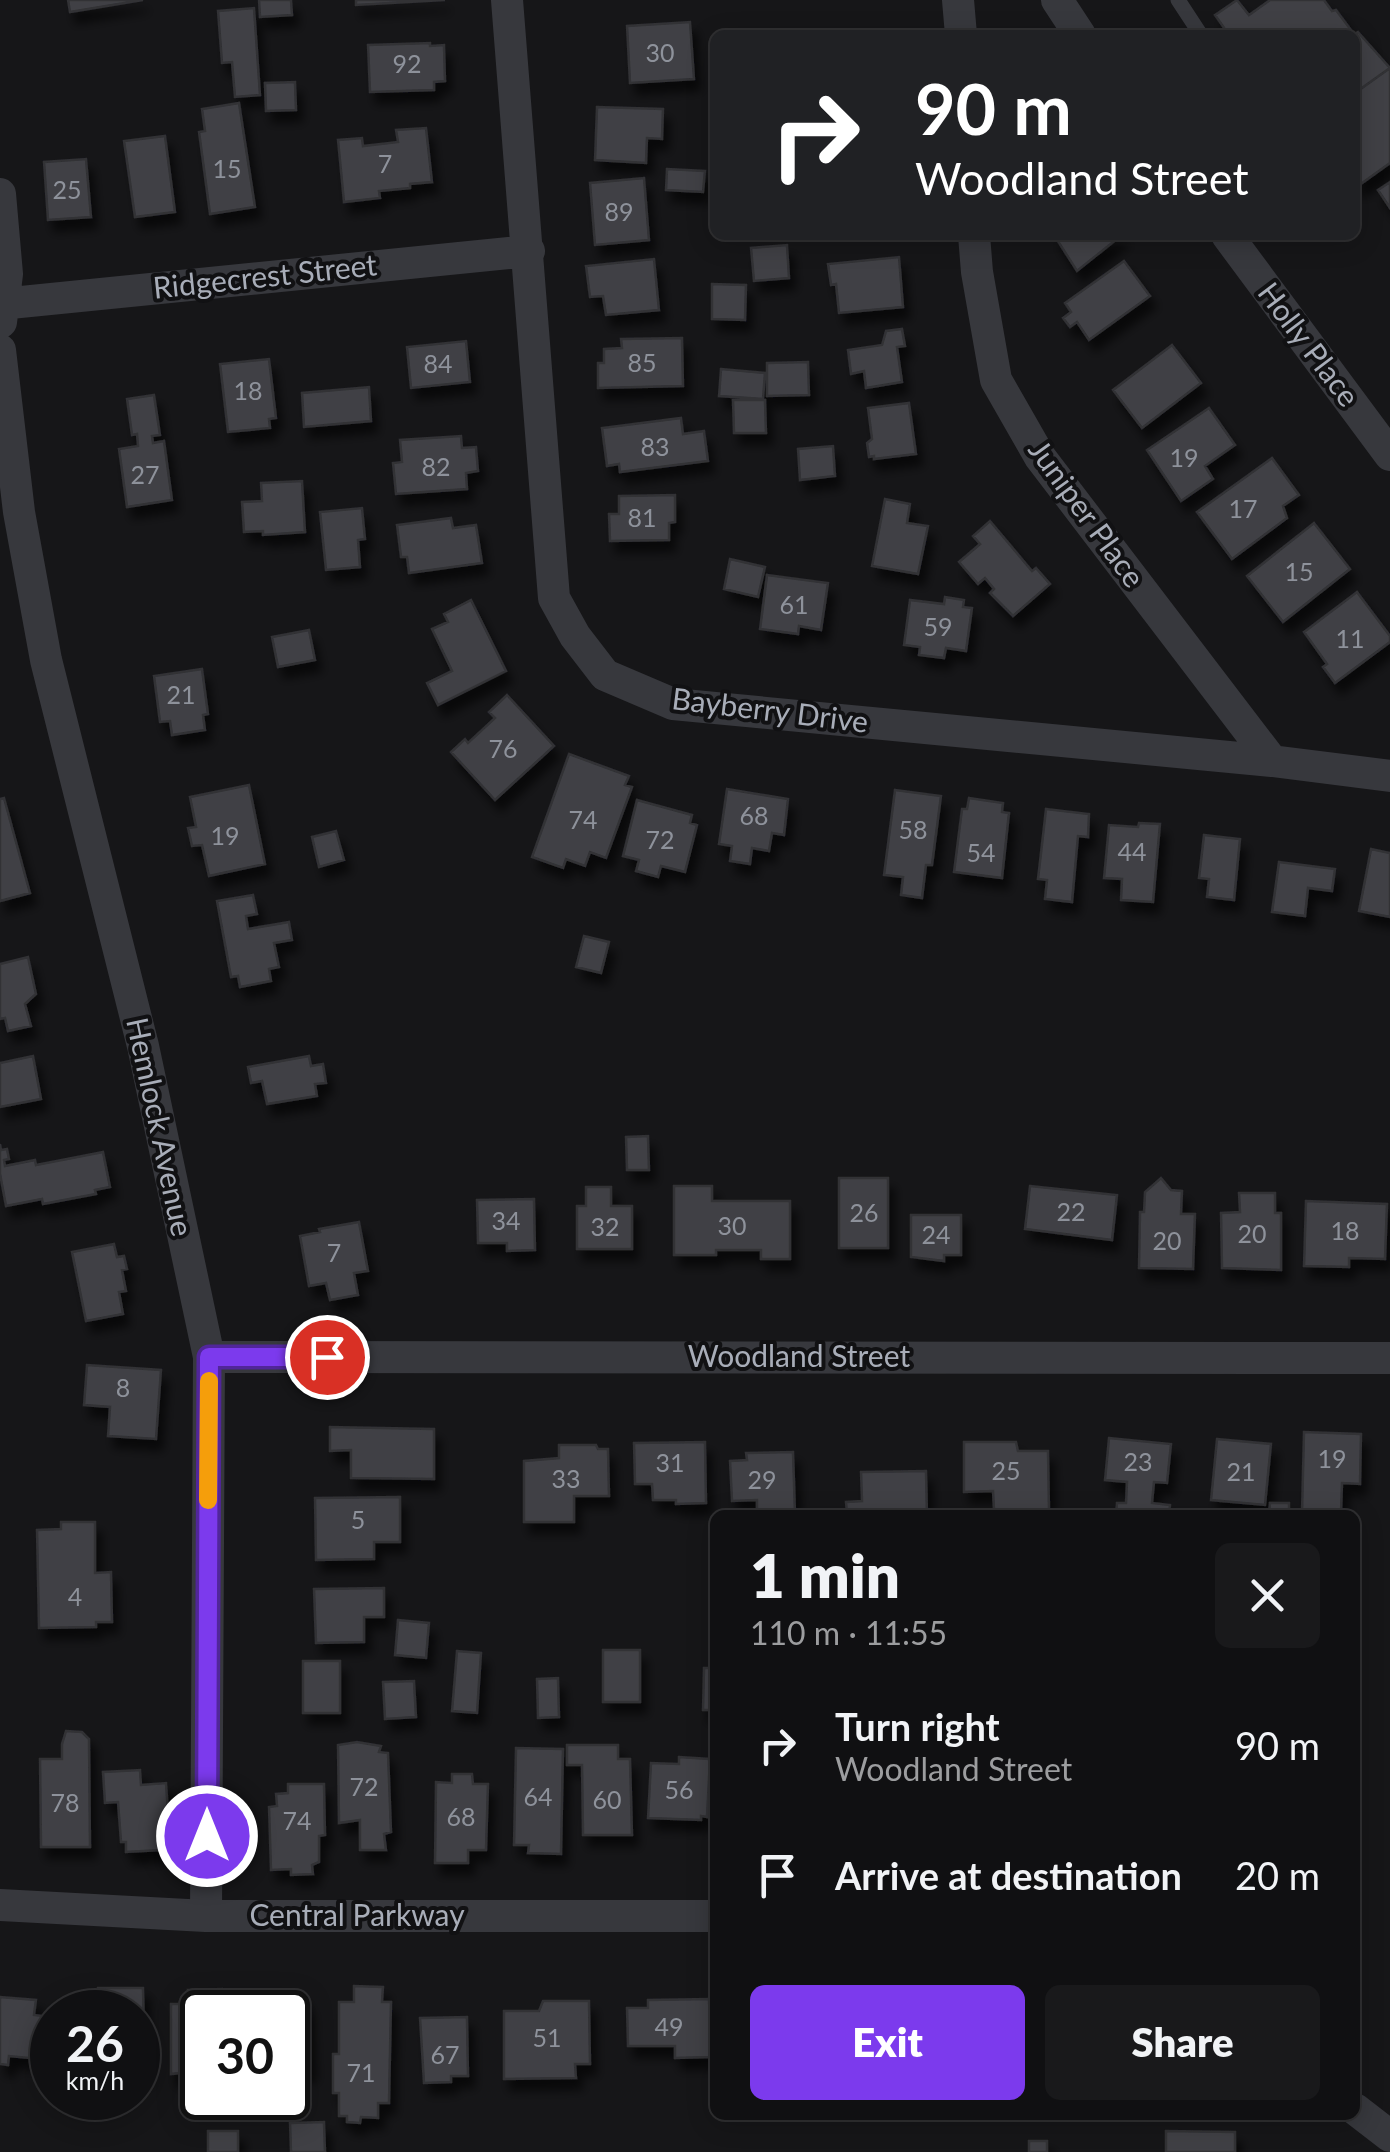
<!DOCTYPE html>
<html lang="en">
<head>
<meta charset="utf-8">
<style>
  :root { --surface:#101012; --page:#19191b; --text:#f1f3f6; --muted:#9c9d9f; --line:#303032; --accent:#7c3aed }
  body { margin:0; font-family:Lato,sans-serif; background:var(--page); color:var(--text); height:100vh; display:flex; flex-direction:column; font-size:38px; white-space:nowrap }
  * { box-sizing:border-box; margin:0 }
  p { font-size:32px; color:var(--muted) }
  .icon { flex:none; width:55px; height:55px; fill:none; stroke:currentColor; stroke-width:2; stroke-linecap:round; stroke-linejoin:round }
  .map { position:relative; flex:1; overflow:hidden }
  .panel { position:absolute; left:710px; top:1510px; width:650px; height:610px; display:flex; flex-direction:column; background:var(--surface); border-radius:15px; box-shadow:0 5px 25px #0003,0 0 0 2px var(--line) }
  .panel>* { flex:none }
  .top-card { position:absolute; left:710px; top:30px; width:650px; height:210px; border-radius:15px; box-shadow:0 5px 25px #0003,0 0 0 2px var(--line); background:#202124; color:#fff; overflow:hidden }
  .speed { position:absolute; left:30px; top:1990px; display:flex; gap:20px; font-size:50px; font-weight:700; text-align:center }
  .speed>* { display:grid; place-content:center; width:130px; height:130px; border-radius:50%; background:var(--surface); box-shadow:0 5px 25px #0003,0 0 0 2px var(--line); line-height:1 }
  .speed small { font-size:25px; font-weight:400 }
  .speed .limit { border:5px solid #111; border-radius:15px; background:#fff; color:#111 }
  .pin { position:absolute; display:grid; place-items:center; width:85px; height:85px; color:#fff; margin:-42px; border:5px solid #fff; border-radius:50%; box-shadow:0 2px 10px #0007 }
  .me { position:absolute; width:110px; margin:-55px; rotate:0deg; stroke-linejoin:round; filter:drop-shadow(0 0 8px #0008) }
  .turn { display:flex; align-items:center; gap:35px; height:210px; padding:0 40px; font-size:45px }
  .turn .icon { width:130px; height:130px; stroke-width:2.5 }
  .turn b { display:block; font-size:70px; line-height:85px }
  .round { display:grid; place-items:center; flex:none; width:105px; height:105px; border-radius:15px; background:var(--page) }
  .head { display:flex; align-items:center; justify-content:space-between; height:170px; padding:0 40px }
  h1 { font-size:60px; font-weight:800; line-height:75px }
  .button { display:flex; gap:20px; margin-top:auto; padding:20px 40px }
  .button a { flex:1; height:115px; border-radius:15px; background:var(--accent); color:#fff; font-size:40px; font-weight:800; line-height:115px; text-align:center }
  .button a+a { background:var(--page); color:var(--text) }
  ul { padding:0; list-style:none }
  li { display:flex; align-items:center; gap:30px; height:130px; padding:0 40px }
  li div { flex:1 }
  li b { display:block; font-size:38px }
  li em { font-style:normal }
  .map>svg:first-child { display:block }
  .building { fill:#404145; stroke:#303034; stroke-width:2.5; filter:url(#shadow) }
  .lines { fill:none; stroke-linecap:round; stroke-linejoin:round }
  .lane { stroke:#37383d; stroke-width:15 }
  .street { stroke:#37383d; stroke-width:32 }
  .route-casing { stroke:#51269a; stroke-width:25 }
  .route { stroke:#7c3aed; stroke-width:18 }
  .slow { stroke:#f59e0b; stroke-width:18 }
  .labels { text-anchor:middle; stroke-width:8; stroke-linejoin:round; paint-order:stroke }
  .number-label { font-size:25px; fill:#8e929b }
  .street-label { font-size:30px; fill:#a8adb8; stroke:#111113 }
</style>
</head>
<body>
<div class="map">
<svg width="1390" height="2152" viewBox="0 0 1390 2152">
  <defs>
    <filter id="shadow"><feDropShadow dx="6" dy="11" stdDeviation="5" flood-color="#0009"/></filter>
  </defs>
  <rect width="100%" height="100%" fill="#161618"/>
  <!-- building -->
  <path class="building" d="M68,0H143L70,12Z
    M259,0H291L292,15L260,17Z
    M356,0H445L356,5Z
    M1237,0L1249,15L1270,0H1324L1332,11L1336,10L1354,34L1229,35L1215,15Z
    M254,8L260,95L235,97L232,62L222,63L218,11Z
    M690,22L694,79L630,83L627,26Z
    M1358,32L1390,68L1355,93L1353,35Z
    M430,43V46L444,45L445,81L434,82V90L370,92L368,45Z
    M1390,68V163L1358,186L1355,182V93Z
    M295,82L296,110L266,111L265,83Z
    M239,103L255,207L210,214L199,132L205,131L202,109Z
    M597,107L663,109L662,139L647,138L646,163L595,160Z
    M426,128L432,182L410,184V188L379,191L380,198L344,202L338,140L362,138L363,146L398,142L396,130Z
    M165,136L175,212L135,217L124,141Z
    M86,159L91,217L48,220L44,162Z
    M667,169L705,171L703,192L666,190Z
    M644,178L649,240L595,245L590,183Z
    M1390,182V208L1378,190Z
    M1054,235H1122L1077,271Z
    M787,245L789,278L754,281L751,248Z
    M899,257L903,307L839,313L836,284L831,285L828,264Z
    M654,259L659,310L606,315L603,296L590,297L586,266Z
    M1124,261L1150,296L1089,340L1077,322L1070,327L1063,318L1071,312L1065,303Z
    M712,284L746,285L745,320L712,319Z
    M902,329L905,346L897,347L902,382L866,388L864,371L851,374L848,350L882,345L886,331Z
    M682,338L683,386L598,388V363H604V349L622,348L621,339Z
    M466,341L470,382L411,388L407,347Z
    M1172,345L1201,383L1142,428L1113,390Z
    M269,359L276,418L269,419L270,428L228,432L220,364Z
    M808,362L809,395L767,396V363Z
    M721,369L765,373L763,399L719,396Z
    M369,387L371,421L304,427L302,393Z
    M154,395L160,435L152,436L153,443L164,441L172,500L127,507L119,449L138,446L137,434L132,435L127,399Z
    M733,400H765L766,433H734Z
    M909,403L916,454L874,459V456L869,457L867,443L872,439L868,408Z
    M1209,408L1235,445L1205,466L1213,479L1181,501L1147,450Z
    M681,418L683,434L704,431L708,461L620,472L619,464L607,466L602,428Z
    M461,436L462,448L476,447L478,471L466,473L467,489L396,494L393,463L402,462L400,440Z
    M833,446L835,476L800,480L798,449Z
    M1272,458L1299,495L1283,506L1287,518L1232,559L1197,512Z
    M302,481L305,532L263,535V531L244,532L242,502L262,501L261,483Z
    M675,495V522L669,523V540L610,541L609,514H619V496Z
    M885,499L910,504L907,523L928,526L918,574L872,566Z
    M362,508L365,539L358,540L360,567L326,570L320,512Z
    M451,518L453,528L476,525L482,563L409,573L407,557H401L397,525Z
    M990,521L1032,571L1036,568L1050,584L1013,616L990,593L994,589L985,578L978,584L959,562L980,544L973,536Z
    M1314,523L1350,569L1283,622L1247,576Z
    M730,559L765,567L758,597L724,589Z
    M767,575L828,583L821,630L799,626L798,634L760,629Z
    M1357,592L1390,636V642L1335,683L1323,667L1327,664L1304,632Z
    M945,597L964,600L963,607L972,608L966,651L946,648L944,658L919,655L920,647L904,645L910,600L944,604Z
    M471,600L506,671L438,705L427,683L452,671L432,629L448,622L444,614Z
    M309,630L315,660L278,667L272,637Z
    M202,669L208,714L203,715L205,730L172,735L170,721L160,722L154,676Z
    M507,695L554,746L495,800L451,752L465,739L468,743L495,718L489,712Z
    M569,754L629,776L625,785L632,787L606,858L590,852L585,866L566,859L563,868L532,857Z
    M249,785L265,864L209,876L202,845L192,846L188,828L196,827L190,797Z
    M727,789L788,799L784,835L772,833L769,851L752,848L750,864L730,861L732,846L719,844Z
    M895,790L941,796L932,865H926L922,898L901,895L903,877L884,875Z
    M4,798L30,893L0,901V799Z
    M969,798L1003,803L1002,812L1009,813L1002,878L954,872L962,809H967Z
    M637,800L692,815L690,823L697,825L685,872L661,866L658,877L636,871L639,860L623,856Z
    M1046,809L1089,814L1088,837L1078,836L1072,902L1045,899L1047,880L1038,879Z
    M1139,823L1160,824L1153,902L1121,900L1122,879L1104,878L1109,825L1138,827Z
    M336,831L344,860L319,867L312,837Z
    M1204,835L1240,839L1234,900L1207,897L1209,879L1199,878Z
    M1371,849L1390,853V917L1359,911Z
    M1279,862L1335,869L1332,891L1308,888L1305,916L1272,912Z
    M253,895L257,914L246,916L248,929L289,922L292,940L274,943L279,967L269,969L271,981L240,987L238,976L231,977L217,901Z
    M584,936L609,942L601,973L576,967Z
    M28,957L36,994L25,1004L31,1026L8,1031L5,1018L0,1019V964Z
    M33,1056L41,1099L0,1107V1063Z
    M309,1056L311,1066L323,1064L326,1083L315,1084L317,1096L267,1104L262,1081L251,1083L248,1067Z
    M648,1136L649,1170H627L626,1137Z
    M0,1144L1,1150L7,1149L9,1159L4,1160L5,1166L35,1160L36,1165L103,1152L110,1187L95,1190L96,1194L43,1204L42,1199L6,1206L0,1174Z
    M839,1178H888V1248H839Z
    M1161,1178L1171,1190L1182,1191L1181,1214H1195L1193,1269L1139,1268L1140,1212H1144L1145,1192Z
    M674,1186H712V1201H790V1259H761V1250H716V1255H674Z
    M1030,1186L1117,1195L1112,1240L1025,1229Z
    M586,1187H611V1206H632V1249H577V1206H586Z
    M1239,1193H1275V1213H1281V1270L1222,1268L1221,1213L1240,1212Z
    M534,1199L535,1250L507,1251V1243H478L477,1200Z
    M1306,1201L1387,1204L1385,1259L1349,1258V1267L1304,1266Z
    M911,1215H961V1255H944V1261L911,1257Z
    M359,1222L368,1271L354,1273L358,1295L330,1300L326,1283L309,1286L300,1236L320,1232L319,1229Z
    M114,1244L117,1257L124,1256L127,1269L122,1270L126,1291L119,1292L123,1314L86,1321L72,1252Z
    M87,1365L161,1370L156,1439L108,1436L110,1407L84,1405Z
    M330,1427L434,1429V1479L351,1478V1450L330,1451Z
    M1304,1432L1361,1434L1360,1484L1342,1483L1341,1513L1302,1512Z
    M1109,1438L1171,1444L1167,1483L1154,1482L1152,1503L1170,1505L1169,1515H1116L1117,1503H1126L1127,1482L1105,1480Z
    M1217,1439L1271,1444L1265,1505L1211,1500Z
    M705,1442L706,1503L676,1504V1500H653L652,1484H635L634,1443Z
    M964,1442H1016L1018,1451H1048L1049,1510H994L993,1491L964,1492Z
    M559,1445H596L598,1449H608L609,1496H574V1522H524V1461L559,1458Z
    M793,1452L795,1513L757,1514V1500L732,1501L730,1461L747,1460L746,1453Z
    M926,1471L927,1515H847L846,1502L862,1501L861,1472Z
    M400,1497V1542H374V1559L316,1560L315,1498Z
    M1270,1503H1289V1515H1269Z
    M61,1522H95V1573L111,1572L112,1622H96V1627L39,1628L37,1530L61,1529Z
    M384,1588V1617H364V1642L316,1643L314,1589Z
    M398,1620L429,1623L426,1658L395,1655Z
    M603,1650H640V1702H603Z
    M457,1651L481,1653L477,1713L452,1711Z
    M303,1661H340V1713H303Z
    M704,1668H715V1710H703Z
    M558,1678L559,1717L538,1718L537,1679Z
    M414,1681L416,1717L385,1719L383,1682Z
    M66,1731L82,1732L89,1739L90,1847H41L40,1759H62V1744Z
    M357,1742L381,1746L379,1752L388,1753L391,1832L384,1834L386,1850H360V1820L339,1823L338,1745Z
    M567,1745H618V1759H630L632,1835H583L582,1765H567Z
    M516,1748L563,1749L561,1854L528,1853L529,1845H514Z
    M679,1757L710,1759L707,1817L701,1816V1820L648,1818L651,1763L679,1764Z
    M140,1770L141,1785L166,1783L170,1842L161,1843V1850L126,1852V1842H121L118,1802L105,1803L103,1772Z
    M452,1774H472L473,1784H488L486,1850H468V1863H435L436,1782L452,1783Z
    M288,1784H324L325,1835L319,1836V1862L312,1865L313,1874L291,1875V1869L271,1870L269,1807L277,1806L276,1794L288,1793Z
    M354,1986L383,1987L382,2002H391L389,2103H378V2118L361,2117L360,2123L347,2122V2116H339V2093H333V2054H339V2002H354Z
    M98,1988H143L145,2074H138V2012H98Z
    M222,1989V2012H202V2098L210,2099H182L181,2073L171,2074V2004H189L188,1990Z
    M302,1994L303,2004H307L310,2070L288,2071V2012H258V2005L272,2004L271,1995Z
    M0,1997L36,2000L34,2015L43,2016L39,2059L9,2056L8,2065L0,2064Z
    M709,1999L711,2057L675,2058V2046H628L627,2008H648V2000Z
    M543,2001H589L590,2064H575L576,2078L504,2079V2011H539Z
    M467,2017L468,2076H451V2082L424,2083L420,2018Z
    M324,2122L325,2152H291L290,2123Z
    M208,2131H238V2152H208Z
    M1166,2131L1235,2132V2152H1166Z
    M1029,2141H1047V2152H1029Z"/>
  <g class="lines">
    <!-- lane -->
    <path class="lane" d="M1178,0L1201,35"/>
    <!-- street -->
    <path class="street" d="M507,0L554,598L575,636L605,675L673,704L1272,761L1390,776
      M958,0L961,35
      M1057,0L1080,35
      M0,194L7,274L1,322
      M974,235L977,272L996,380L1040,457L1272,761
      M1227,235L1390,455
      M0,304L529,251
      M0,350L19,512L46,660L143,1046L209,1357L206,1916
      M209,1357L1390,1358
      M0,1905L206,1916H715
      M1355,2109L1390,2136"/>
  </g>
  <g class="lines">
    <!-- route casing -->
    <g class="route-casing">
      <path id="route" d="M207,1836L209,1357H327"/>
    </g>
    <!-- route -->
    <use href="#route" class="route"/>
    <!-- slow -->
    <path class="slow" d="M208,1500L209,1381"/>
  </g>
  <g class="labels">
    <!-- number labels -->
    <g class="number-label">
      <text x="660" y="62">30</text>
      <text x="407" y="73">92</text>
      <text x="385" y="173">7</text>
      <text x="227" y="178">15</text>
      <text x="67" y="199">25</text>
      <text x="619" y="221">89</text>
      <text x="642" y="372">85</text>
      <text x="438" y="373">84</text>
      <text x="248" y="400">18</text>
      <text x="655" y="456">83</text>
      <text x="1184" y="467">19</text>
      <text x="436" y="476">82</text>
      <text x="145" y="484">27</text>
      <text x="1243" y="518">17</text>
      <text x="642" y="527">81</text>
      <text x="1299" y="581">15</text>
      <text x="794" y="614">61</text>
      <text x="938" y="636">59</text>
      <text x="1350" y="648">11</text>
      <text x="181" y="704">21</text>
      <text x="503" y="758">76</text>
      <text x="754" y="825">68</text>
      <text x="583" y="829">74</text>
      <text x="913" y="839">58</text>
      <text x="225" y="845">19</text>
      <text x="660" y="849">72</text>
      <text x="1132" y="861">44</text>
      <text x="981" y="862">54</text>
      <text x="1071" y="1221">22</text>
      <text x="864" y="1222">26</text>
      <text x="506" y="1230">34</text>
      <text x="732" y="1235">30</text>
      <text x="605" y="1236">32</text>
      <text x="1345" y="1240">18</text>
      <text x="1252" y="1243">20</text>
      <text x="936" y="1244">24</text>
      <text x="1167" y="1250">20</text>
      <text x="334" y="1262">7</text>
      <text x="123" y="1397">8</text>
      <text x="1332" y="1468">19</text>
      <text x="1138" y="1471">23</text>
      <text x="670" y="1472">31</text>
      <text x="1006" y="1480">25</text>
      <text x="1241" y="1481">21</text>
      <text x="566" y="1488">33</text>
      <text x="762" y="1489">29</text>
      <text x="358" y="1529">5</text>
      <text x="75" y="1606">4</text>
      <text x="364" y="1796">72</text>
      <text x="679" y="1799">56</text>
      <text x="538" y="1806">64</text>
      <text x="607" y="1809">60</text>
      <text x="65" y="1812">78</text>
      <text x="461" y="1826">68</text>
      <text x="297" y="1830">74</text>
      <text x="669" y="2036">49</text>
      <text x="547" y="2047">51</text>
      <text x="445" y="2064">67</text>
      <text x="361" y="2082">71</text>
    </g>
    <!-- street labels -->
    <g class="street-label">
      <text transform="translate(265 277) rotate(-6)" y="10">Ridgecrest Street</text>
      <text transform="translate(1308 345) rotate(53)" y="10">Holly Place</text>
      <text transform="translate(1086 514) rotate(54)" y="10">Juniper Place</text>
      <text transform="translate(770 711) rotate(7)" y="10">Bayberry Drive</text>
      <text transform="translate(159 1127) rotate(78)" y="10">Hemlock Avenue</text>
      <text x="799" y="1367">Woodland Street</text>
      <text x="357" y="1926">Central Parkway</text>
    </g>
  </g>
</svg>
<div class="speed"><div>26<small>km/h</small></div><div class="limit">30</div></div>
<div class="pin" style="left:327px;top:1357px;background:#d93025"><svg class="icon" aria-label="arrive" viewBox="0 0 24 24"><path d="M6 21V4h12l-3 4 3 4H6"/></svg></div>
<svg class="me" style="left:207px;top:1836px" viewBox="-20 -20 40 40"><circle r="17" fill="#7c3aed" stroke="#fff" stroke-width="3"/><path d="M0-11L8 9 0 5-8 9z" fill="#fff"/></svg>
<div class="top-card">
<div class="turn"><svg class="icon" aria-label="right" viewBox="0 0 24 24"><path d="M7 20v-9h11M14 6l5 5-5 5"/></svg><div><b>90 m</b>Woodland Street</div></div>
</div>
<section class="panel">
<div class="head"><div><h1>1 min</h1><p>110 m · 11:55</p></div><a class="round"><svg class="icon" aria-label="close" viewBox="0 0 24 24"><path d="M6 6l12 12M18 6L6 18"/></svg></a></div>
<ul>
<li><svg class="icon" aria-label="right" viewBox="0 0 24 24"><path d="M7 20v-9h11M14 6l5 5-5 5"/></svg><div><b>Turn right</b><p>Woodland Street</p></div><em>90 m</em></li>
<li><svg class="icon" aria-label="arrive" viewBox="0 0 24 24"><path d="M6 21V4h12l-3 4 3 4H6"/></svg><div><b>Arrive at destination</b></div><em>20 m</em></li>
</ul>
<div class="button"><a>Exit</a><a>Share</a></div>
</section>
</div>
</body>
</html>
